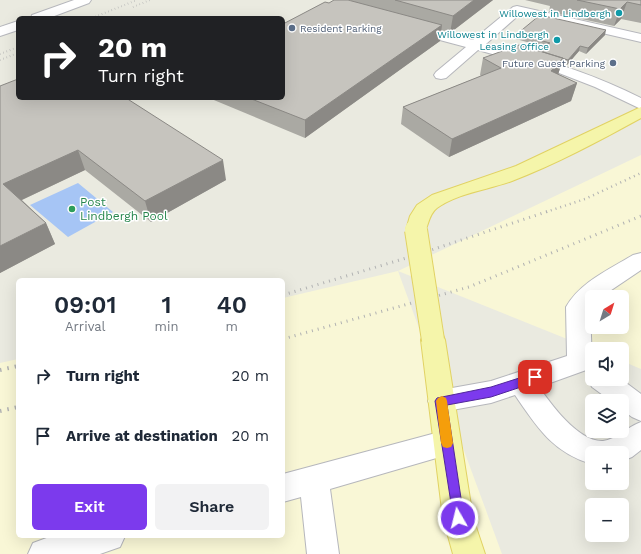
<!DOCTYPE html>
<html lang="en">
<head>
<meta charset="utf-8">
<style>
  :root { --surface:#fff; --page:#f2f2f3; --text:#1f2937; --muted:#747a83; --accent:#7c3aed }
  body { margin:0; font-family:"Work Sans",sans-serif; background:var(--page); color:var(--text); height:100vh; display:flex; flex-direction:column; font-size:15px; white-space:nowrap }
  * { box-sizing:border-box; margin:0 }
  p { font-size:13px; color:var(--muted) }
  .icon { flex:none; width:22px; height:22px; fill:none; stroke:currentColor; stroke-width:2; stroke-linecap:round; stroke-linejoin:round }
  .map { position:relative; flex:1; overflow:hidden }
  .details { position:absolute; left:16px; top:278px; width:269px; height:260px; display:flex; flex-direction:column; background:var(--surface); border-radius:6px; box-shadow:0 4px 16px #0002 }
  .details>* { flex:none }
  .banner { position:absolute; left:16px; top:16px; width:269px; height:84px; border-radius:6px; box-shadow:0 4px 16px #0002; background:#202124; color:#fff; overflow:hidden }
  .needle { width:26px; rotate:38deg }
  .buttons { position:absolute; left:585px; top:290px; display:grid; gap:8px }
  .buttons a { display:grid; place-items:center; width:44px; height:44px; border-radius:6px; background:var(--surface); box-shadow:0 4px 16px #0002; font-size:20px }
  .pin { position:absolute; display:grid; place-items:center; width:34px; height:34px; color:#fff; margin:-17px; border-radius:8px; box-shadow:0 2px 6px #0006 }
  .me { position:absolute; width:44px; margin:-22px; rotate:352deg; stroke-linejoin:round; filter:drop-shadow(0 0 3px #0008) }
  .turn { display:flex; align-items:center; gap:14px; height:84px; padding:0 16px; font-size:18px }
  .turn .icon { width:52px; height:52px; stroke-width:2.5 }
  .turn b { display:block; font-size:28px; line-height:34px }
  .eta { display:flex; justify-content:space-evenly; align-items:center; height:68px; text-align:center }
  .eta b { font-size:24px; font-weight:600; line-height:28px }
  .primary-button { display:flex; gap:8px; margin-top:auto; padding:8px 16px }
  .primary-button a { flex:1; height:46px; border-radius:6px; background:var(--accent); color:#fff; font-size:16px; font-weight:600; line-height:46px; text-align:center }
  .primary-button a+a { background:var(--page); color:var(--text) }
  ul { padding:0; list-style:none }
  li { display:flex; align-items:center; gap:12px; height:60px; padding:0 16px }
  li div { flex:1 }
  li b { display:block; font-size:15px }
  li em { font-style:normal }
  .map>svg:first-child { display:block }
  .commercial { fill:#f9f7d6; fill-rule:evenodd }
  .water { fill:#a6c5f5 }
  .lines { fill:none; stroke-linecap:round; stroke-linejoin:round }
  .minor-casing { stroke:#b6b7bc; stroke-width:2 }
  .major-casing { stroke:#e1d263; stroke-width:2 }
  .minor { fill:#fff; fill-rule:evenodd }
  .major { fill:#f5f5aa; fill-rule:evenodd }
  .rail-far3 { stroke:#b1b2b2; stroke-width:2; stroke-dasharray:0.5 3; stroke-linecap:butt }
  .rail-far2 { stroke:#b1b2b2; stroke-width:2.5; stroke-dasharray:1 4; stroke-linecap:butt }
  .rail-far1 { stroke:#b1b2b2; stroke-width:3; stroke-dasharray:1 5; stroke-linecap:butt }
  .rail { stroke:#b1b2b2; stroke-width:4; stroke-dasharray:1.5 6; stroke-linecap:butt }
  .major-bridge-casing { stroke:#e1d263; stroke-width:24; stroke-linecap:butt }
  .major-bridge { stroke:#f5f5aa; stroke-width:22 }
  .wall { fill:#aaa9a3 }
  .shaded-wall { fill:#8b8985 }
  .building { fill:#c6c4be; stroke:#8b8985 }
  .route { fill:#7c3aed; stroke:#51269a }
  .slow { fill:#f59e0b }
  .culture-dot { fill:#0f9aa8; stroke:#fff; stroke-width:1.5 }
  .service-dot { fill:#5c6f8a; stroke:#fff; stroke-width:1.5 }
  .leisure-dot { fill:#2e9e5b; stroke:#fff; stroke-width:1.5 }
  .labels { text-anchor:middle; stroke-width:3; stroke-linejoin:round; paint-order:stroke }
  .far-culture-label { font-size:10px; fill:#0d838f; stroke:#fff; text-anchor:end }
  .far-service-label { font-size:10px; fill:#4e5e75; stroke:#fff; text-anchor:start }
  .leisure-label { font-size:12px; fill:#27864d; stroke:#fff; text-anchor:start }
</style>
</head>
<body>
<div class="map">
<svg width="641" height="554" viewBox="0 0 641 554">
  <rect width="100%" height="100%" fill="#eaeae0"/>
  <!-- commercial -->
  <path class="commercial" d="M641,155V369L622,361V349H592L398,271L502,554H0V363L18,359V536H283V298L398,271ZM592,297H622V327H592Z"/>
  <!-- water -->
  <path class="water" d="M78,183L113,212L68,237L30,205Z"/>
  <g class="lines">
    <!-- minor casing -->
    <g class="minor-casing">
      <path id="minor" d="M74,0H91L89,3L49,18H31L32,15Z
        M517,6L641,34V42L520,14L486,44C540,57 591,73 641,98V109L595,87L559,73L478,50L446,78L441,79L436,78L434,75L436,72L466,47L406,31L404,28L406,25L411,24L473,40L513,7Z
        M18,21V30L0,36V27Z
        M641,253V270L601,297H592V307L590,309L592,363L589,369L539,387C551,404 578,442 603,441C615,440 629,426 641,422V450L632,457L622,461V453H592V464C553,453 537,427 515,395L491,403L441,412L432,409L428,401L432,393L441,390L491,381L567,356L566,307C580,282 610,269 633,255Z
        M592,371V379H621L641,394V421L632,417L622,410V401H611L592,387L588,379Z
        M447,430L457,434L461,443L457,452L330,489L339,554H307L301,497L283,502V474Z
        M52,536H125L120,547L100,554H28L33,543Z"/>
    </g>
    <!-- major casing -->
    <g class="major-casing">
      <path id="major" d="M641,107V118C599,141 556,164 512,181C487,190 458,193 437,208C428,215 429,226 423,235L416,237L409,235L406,230L410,216L417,205L432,195L516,166Z
        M433,330L442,333L445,340L473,518L485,554H453L443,518L421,340L424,333Z"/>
    </g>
    <!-- minor -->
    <use href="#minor" class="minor"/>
    <!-- major -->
    <use href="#major" class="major"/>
    <!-- rail-far3 -->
    <path class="rail-far3" d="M133,7L150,0
      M92,18L137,0
      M0,54L18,47
      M0,60L18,53"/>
    <!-- rail-far2 -->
    <path class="rail-far2" d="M546,212L585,199L641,173"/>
    <!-- rail-far1 -->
    <path class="rail-far1" d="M283,295L413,256L549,211
      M283,339L469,287L641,216"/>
    <!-- rail -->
    <path class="rail" d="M0,370L18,366
      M0,411L18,407"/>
    <!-- major-bridge casing -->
    <g class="major-bridge-casing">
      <path id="major-bridge" d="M416,230L433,340"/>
    </g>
    <!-- major-bridge -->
    <use href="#major-bridge" class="major-bridge"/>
  </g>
  <!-- wall -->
  <path class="wall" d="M351,0H493L450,33L441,31L440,41L305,138L209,98H283V24L351,1Z
    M525,0H641V23L621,19L614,26L549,12L550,6Z
    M517,34L605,35L586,54L579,51L567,65L562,63L558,74L577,83L571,101L449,157L401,124L403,107L481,76L480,75L483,58L534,49L541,46L516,39Z
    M0,86L226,180L151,222L85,170L22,200L46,223L55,244L0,273Z"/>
  <!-- shaded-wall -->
  <path class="shaded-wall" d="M474,0H493L450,33L453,16Z
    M627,2L621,19L614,26L620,9Z
    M442,25L440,41L305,138V120Z
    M606,30L605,35L586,54L588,48Z
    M580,46L579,51L567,65L568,60Z
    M563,58L558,75L551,71Z
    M577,83L571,101L449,157L452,139Z
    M78,150L85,170L13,204L3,184Z
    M223,160L226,180L151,222L145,201Z
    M46,223L55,244L0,273V246Z"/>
  <!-- building -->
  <path class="building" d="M334,0H348L442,25L305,120L249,98H283V28L285,27L283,26V24L325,2L329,3Z
    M395,0H474L453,16Z
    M577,0H641V5L627,2L620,9Z
    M540,15L606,30L588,48L580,46L568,60L534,49L550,43L517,34Z
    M519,45L563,58L551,71L577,83L452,139L403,107L501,68L483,58Z
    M18,79V98H126L223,160L145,201L78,150L3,184L46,223L0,246V86Z"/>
  <!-- route -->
  <path class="route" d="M535,373L539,374L541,377L539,381L491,397L447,405L464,518L462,522L458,524L454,522L435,401L437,398L491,387Z"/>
  <!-- slow -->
  <path class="slow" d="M442,396L446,398L447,401L453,443L451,447L447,448L443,447L441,443L436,401L438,398Z"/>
  <!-- markers -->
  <g class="culture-dot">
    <circle cx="619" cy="13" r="4"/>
    <circle cx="557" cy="40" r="4"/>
  </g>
  <g class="service-dot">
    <circle cx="292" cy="28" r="4"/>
    <circle cx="613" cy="63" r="4"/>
  </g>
  <circle class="leisure-dot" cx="72" cy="209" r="4"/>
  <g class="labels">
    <!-- far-culture labels -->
    <g class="far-culture-label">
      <text x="611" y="17">Willowest in Lindbergh</text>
      <text x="549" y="38">Willowest in Lindbergh<tspan x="549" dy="12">Leasing Office</tspan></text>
    </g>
    <!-- far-service labels -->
    <g class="far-service-label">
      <text x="300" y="32">Resident Parking</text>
      <text x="605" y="67" text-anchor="end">Future Guest Parking</text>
    </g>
    <!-- leisure labels -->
    <g class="leisure-label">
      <text x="80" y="206">Post<tspan x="80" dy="14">Lindbergh Pool</tspan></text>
    </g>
  </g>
</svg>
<div class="buttons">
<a><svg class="needle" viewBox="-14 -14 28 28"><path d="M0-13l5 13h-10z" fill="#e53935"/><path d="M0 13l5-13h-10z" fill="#747a83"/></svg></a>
<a><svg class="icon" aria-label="sound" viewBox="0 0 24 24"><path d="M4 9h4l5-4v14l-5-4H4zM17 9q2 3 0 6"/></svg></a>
<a><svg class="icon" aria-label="layers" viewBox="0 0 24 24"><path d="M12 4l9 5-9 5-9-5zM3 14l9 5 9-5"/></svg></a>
<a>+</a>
<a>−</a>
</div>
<div class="pin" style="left:535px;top:377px;background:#d93025"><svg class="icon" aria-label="arrive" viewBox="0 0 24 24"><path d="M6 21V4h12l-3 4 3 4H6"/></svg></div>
<svg class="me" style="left:458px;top:518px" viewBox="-20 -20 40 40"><circle r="17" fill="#7c3aed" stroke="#fff" stroke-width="3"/><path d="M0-11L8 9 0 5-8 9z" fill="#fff"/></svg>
<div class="banner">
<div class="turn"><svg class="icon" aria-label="right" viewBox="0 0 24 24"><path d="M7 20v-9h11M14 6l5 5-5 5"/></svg><div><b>20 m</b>Turn right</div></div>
</div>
<section class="details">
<div class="eta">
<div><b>09:01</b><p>Arrival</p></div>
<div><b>1</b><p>min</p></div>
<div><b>40</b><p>m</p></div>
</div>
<ul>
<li><svg class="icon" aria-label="right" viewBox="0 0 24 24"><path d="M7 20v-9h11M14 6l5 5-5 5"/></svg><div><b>Turn right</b></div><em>20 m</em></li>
<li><svg class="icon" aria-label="arrive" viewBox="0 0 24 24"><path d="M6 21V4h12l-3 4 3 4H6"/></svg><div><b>Arrive at destination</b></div><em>20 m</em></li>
</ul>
<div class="primary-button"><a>Exit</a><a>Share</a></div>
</section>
</div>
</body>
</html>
